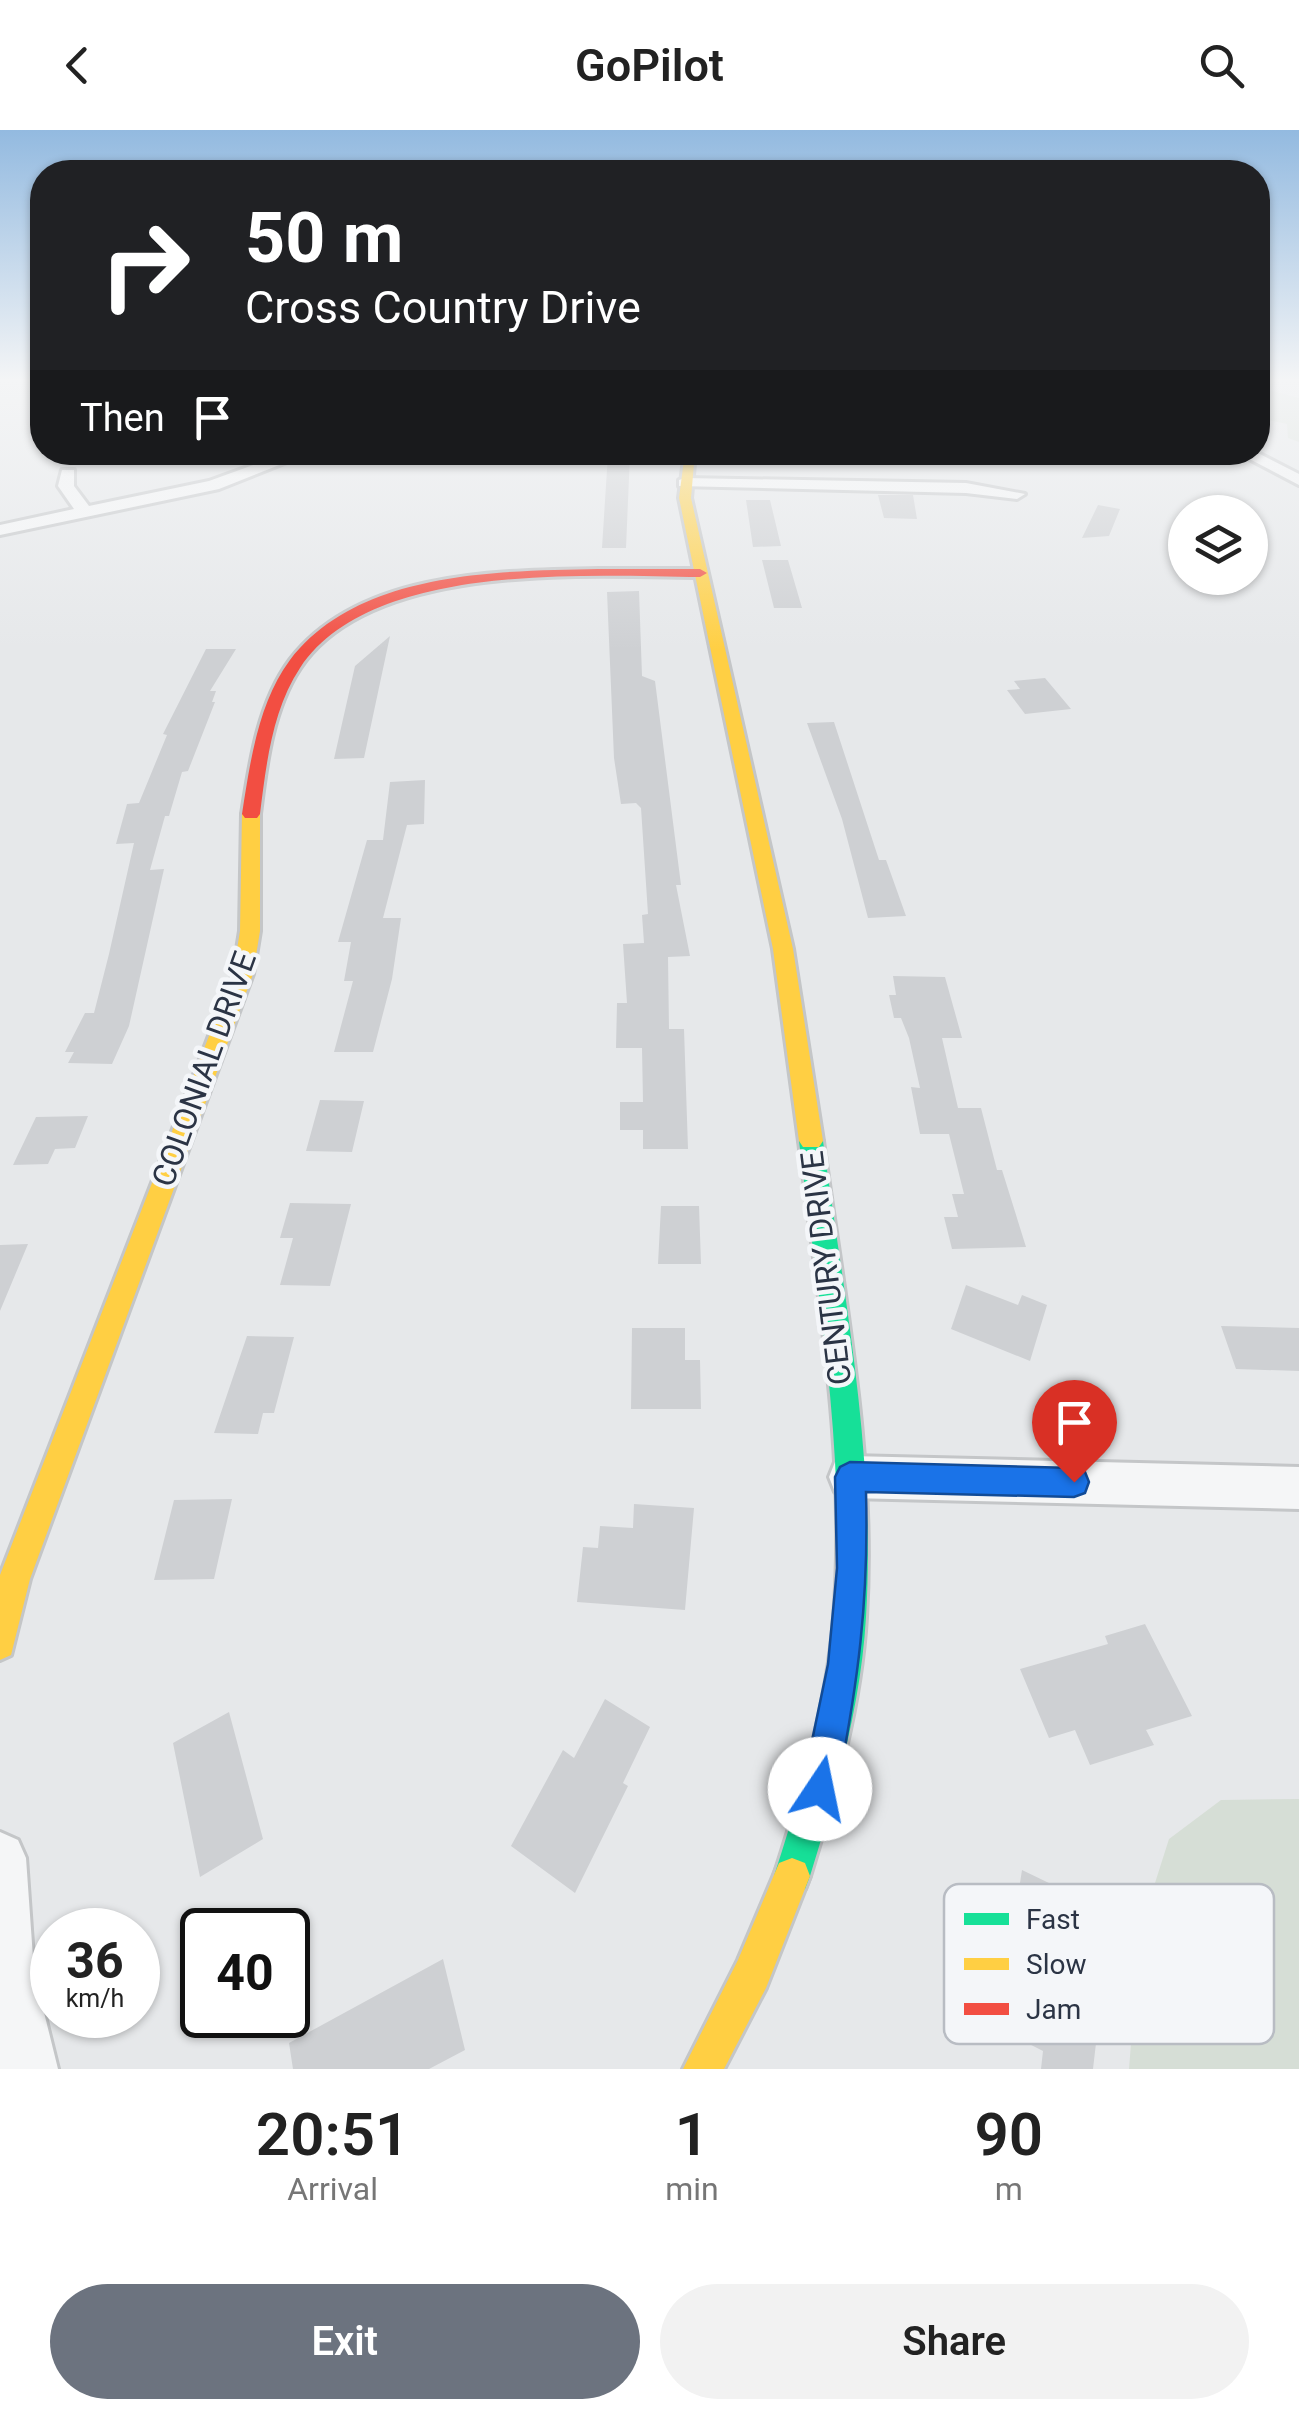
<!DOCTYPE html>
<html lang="en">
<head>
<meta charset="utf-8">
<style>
  :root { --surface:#fff; --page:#f2f2f2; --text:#222; --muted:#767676; --accent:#6c737f }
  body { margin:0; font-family:Roboto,sans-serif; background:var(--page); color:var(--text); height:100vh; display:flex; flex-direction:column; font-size:38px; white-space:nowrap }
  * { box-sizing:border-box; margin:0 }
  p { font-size:32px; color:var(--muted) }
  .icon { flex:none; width:55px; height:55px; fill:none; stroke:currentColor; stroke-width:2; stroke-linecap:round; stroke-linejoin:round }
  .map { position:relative; height:1939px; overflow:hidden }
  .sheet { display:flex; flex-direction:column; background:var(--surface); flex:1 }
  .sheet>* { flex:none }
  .guide { position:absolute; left:30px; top:30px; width:1240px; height:305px; border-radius:40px; box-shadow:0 2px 8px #0004; background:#202124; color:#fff; overflow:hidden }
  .buttons { position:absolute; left:1168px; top:365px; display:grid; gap:20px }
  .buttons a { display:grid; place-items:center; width:100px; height:100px; border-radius:50%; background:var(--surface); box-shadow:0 2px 8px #0004; font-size:50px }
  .speed { position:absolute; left:30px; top:1778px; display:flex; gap:20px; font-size:50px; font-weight:700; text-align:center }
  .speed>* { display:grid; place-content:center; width:130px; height:130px; border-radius:50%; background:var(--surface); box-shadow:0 2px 8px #0004; line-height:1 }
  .speed small { font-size:25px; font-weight:400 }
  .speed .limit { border:5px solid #111; border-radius:15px; background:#fff; color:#111 }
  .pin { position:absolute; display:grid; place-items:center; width:85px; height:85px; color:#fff; margin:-102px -42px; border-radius:50% 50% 50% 0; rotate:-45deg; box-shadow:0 0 10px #0007 }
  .pin .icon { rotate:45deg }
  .me { position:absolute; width:110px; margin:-55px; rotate:11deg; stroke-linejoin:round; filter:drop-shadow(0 0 8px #0008) }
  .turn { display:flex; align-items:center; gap:35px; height:210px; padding:0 50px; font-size:45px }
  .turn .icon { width:130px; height:130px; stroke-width:2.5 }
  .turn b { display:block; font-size:70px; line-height:85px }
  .then { display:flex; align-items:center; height:95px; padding:0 50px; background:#0003; gap:20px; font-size:38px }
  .eta { display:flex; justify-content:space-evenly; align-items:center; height:170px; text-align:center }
  .eta b { font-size:60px; font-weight:600; line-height:70px }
  .primary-button { display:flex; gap:20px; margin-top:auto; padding:20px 50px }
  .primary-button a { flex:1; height:115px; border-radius:60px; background:var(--accent); color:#fff; font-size:40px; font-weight:600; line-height:115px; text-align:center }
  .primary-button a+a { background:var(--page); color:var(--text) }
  header { display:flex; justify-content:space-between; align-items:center; height:130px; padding:0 50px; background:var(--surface); font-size:45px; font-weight:600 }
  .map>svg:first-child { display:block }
  .green { fill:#d6ded6 }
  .building { fill:#ced0d3 }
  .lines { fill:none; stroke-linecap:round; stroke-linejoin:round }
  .street-casing { stroke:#c4c6c8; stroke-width:6 }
  .fast-casing { stroke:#c4c6c8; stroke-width:6 }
  .slow-casing { stroke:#c4c6c8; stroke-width:6 }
  .jam-casing { stroke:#c4c6c8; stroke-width:6 }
  .street { fill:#f5f6f7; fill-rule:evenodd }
  .fast { fill:#16e098; fill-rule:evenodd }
  .slow { fill:#ffcf43; fill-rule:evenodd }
  .jam { fill:#f24e42; fill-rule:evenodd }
  .route { fill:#1a73e8; stroke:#114b97; stroke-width:2.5 }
  .labels { text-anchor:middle; stroke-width:9; stroke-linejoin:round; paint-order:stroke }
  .street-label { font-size:32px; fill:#2b3445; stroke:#f4f6f9 }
  .key { fill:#f4f6f9; stroke:#b8bcc3; stroke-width:2.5 }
  .key-label { font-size:28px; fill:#2b3445 }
</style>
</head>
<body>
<header><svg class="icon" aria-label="back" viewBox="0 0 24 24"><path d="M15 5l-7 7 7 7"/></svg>GoPilot<svg class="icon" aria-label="search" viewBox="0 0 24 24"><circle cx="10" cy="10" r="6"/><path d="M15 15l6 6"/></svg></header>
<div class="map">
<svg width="1299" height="1939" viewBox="0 0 1299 1939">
  <rect width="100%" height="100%" fill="#e6e8ea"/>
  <!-- green -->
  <path class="green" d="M1258,257L1299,268V312L1288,308L1287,294L1258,288Z
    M1299,1669V1939H1129L1140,1800L1169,1709L1221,1670Z"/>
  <!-- building -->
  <path class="building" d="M608,324H630L626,418H602Z
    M878,365H913L917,389L884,388Z
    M746,370H770L781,416L753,417Z
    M1098,375L1120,379L1109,406L1082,408Z
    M762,430H788L802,478H774Z
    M639,461L642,546L655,551L681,755H676L690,826L668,827L669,899H684L688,1019H643V1000H620V972H643L642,918H616L617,873H627L623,814L644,813L642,785L648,784L641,678L636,673L621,674L614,628L607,462Z
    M390,506L364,628L334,629L355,536Z
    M206,519H236L210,561H216L212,572H215L188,641L182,642L169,686H165L150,740L164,739L129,896L112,934L68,933L74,922H65L85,883H94L109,824L134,713L116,714L127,674L139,673L167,605L163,604Z
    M1045,548L1071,579L1025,584L1007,560L1020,559L1014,551Z
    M834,592L879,730H886L906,786L868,788L842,689L807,593Z
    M425,650L424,694L407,695L383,788H401L392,849L373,922H334L353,851H344L351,812H338L367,710H383L390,652Z
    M893,846L945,847L962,908H942L958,978H981L997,1040H1002L1026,1117L952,1119L944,1087H958L952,1064H964L949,1004H920L911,957L920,958L909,908L901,888H894L889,865H896Z
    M320,970L364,971L352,1022L306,1021Z
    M88,986L75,1018L55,1019L48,1034L13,1035L36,987Z
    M290,1073L351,1074L330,1156L280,1155L293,1108H280Z
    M661,1076H699L701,1134H658Z
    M28,1114L0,1181V1115Z
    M966,1155L1018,1175L1022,1165L1047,1175L1030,1231L951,1199Z
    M1221,1196L1299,1198V1241L1236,1239Z
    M632,1198H685V1230H700L701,1279H631Z
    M247,1206L294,1207L274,1283H263L258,1304L214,1303Z
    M232,1369L214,1449L154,1450L174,1370Z
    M634,1374L694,1378L685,1480L577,1472L583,1417L598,1418L600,1396L633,1398Z
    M1145,1494L1192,1586L1146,1600L1154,1615L1090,1635L1075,1600L1049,1608L1020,1539L1108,1514L1105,1506Z
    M605,1569L650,1597L623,1653L628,1656L575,1763L511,1716L563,1620L574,1628Z
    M229,1582L263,1709L200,1747L173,1613Z
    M1022,1740L1078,1767L1064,1879L1098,1896L1093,1939H1041L1043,1921L984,1891L1002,1793L1013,1798Z
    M443,1829L465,1920L429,1939H293L289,1913Z"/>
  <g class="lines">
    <!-- street casing -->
    <g class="street-casing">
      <path id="street" d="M289,322H312L219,359L0,405V395L74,379L58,356L62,340H74V356L89,376L209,351Z
        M1236,322H1256L1299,344V355Z
        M685,348L966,353L1025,364L1017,369L966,363L679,356V350Z
        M850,1326L1299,1337V1379L850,1368L835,1362L829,1347L835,1332Z
        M0,1702L18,1710L26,1728L34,1842L58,1939H0Z"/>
    </g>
    <!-- fast casing -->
    <g class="fast-casing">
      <path id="fast" d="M811,1002L819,1005L823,1011C844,1168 876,1327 866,1487C861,1575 836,1662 810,1746L805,1759L792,1764L779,1759L774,1746C801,1662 827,1576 834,1488C847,1329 818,1168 799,1011L803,1005Z"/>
    </g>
    <!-- slow casing -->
    <g class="slow-casing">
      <path id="slow" d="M685,322H695L691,368L793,819L823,1011L819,1017H803L799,1011L773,819L679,368Z
        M251,679L260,684V801L253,844L30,1449L11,1525L0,1530V1445L233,844L240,801L242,684Z
        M792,1728L805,1733L810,1746L766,1858L724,1939H683L738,1830L779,1733Z"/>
    </g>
    <!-- jam casing -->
    <g class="jam-casing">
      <path id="jam" d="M598,439H700L707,443L700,447C586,446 371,431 300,538C272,580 266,636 260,684L257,688H245L242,684C250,633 258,573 290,530C358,441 497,441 598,439Z"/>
    </g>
    <!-- street -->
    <use href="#street" class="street"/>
    <!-- fast -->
    <use href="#fast" class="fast"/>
    <!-- slow -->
    <use href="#slow" class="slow"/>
    <!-- jam -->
    <use href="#jam" class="jam"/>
  </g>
  <!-- sky -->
  <linearGradient id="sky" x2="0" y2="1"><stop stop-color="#93bae0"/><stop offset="0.48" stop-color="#f4f5f6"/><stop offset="1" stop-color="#f4f5f6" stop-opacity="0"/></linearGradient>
  <rect width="1299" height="520" fill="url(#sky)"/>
  <!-- route -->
  <path class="route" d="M850,1332L1074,1338L1085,1342L1089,1352L1085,1363L1074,1367L866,1362C869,1471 858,1553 837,1659L832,1672L820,1677L807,1672L802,1659L828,1534L837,1438L835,1347L840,1337Z"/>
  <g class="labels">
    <!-- street labels -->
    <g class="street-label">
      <text transform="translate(204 939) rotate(-70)" y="11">COLONIAL DRIVE</text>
      <text transform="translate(826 1138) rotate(-97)" y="11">CENTURY DRIVE</text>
    </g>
  </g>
  <!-- legend -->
  <rect x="944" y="1754" width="330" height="160" rx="15" class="key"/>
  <rect x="964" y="1783" width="45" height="12" fill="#16e098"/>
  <rect x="964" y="1828" width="45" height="12" fill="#ffcf43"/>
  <rect x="964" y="1873" width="45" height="12" fill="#f24e42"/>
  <g class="key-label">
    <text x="1026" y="1799">Fast</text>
    <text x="1026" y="1844">Slow</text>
    <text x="1026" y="1889">Jam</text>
  </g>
</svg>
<div class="buttons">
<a><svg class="icon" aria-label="layers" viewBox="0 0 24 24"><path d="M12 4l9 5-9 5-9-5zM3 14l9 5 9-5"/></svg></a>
</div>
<div class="speed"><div>36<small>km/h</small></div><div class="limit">40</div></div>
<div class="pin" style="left:1074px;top:1352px;background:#d93025"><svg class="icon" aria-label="arrive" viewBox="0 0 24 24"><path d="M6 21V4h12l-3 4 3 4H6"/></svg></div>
<svg class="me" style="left:820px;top:1659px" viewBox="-20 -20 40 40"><circle r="19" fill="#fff"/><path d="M0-13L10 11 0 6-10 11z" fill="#1a73e8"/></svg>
<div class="guide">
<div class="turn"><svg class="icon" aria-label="right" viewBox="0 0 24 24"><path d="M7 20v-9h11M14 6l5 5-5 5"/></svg><div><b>50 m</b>Cross Country Drive</div></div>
<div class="then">Then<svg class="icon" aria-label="arrive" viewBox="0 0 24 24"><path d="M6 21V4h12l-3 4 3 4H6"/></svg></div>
</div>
</div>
<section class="sheet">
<div class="eta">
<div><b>20:51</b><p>Arrival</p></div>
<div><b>1</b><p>min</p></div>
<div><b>90</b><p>m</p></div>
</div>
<div class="primary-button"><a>Exit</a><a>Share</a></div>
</section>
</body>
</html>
